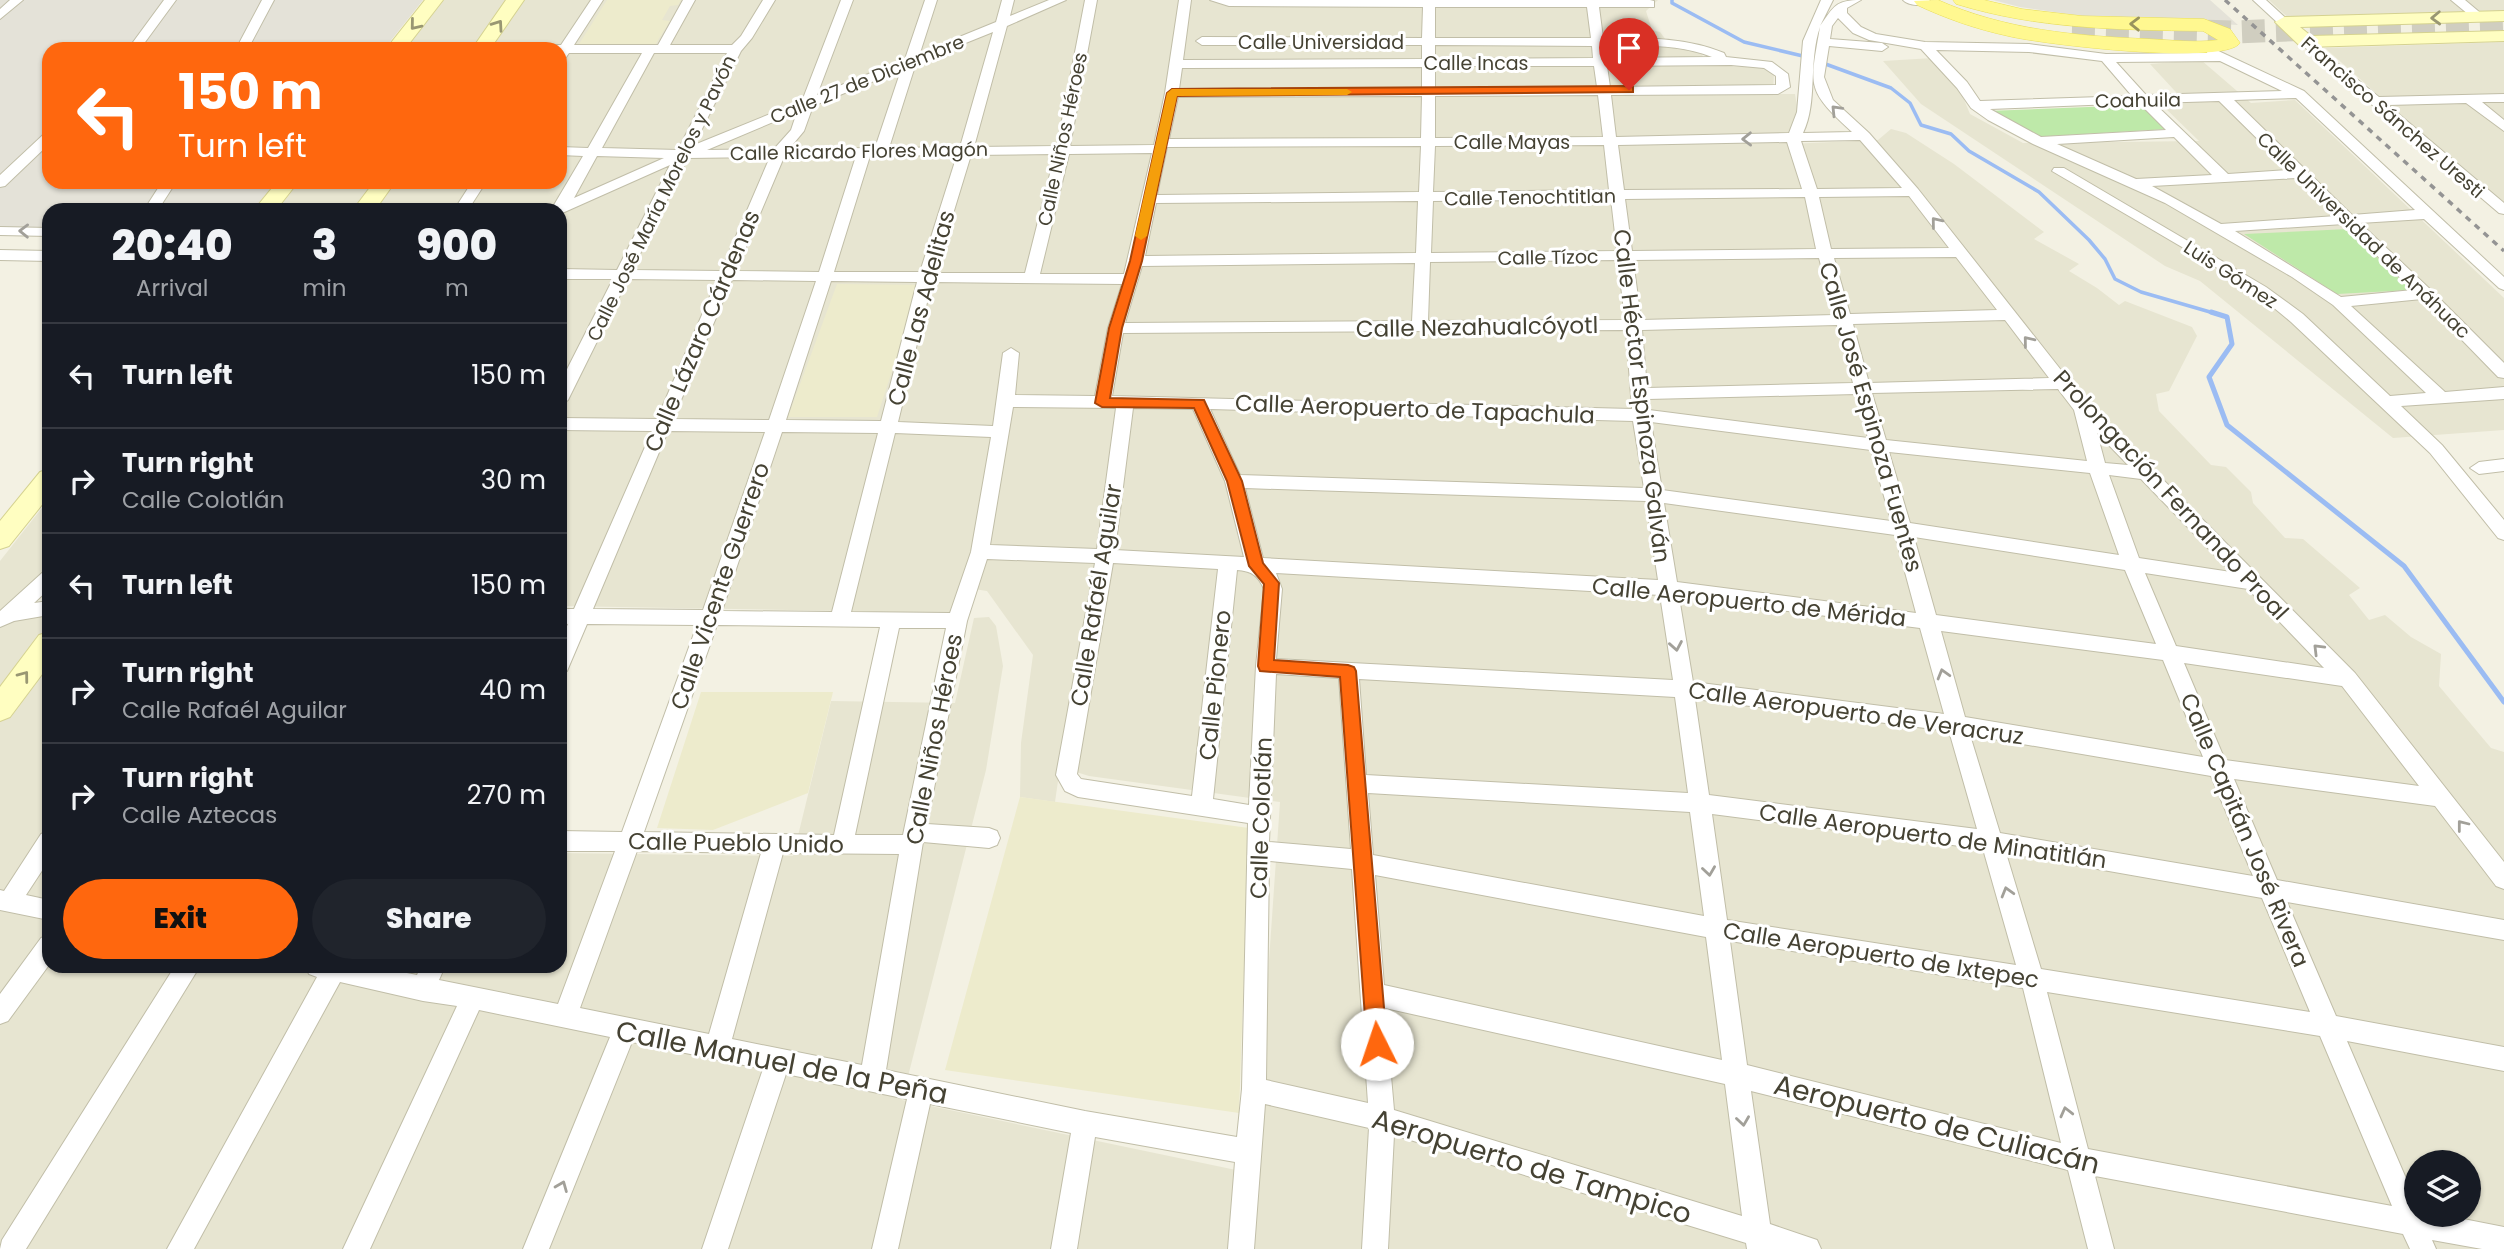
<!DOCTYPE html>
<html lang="en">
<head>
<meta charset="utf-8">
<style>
  :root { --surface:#171b24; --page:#20242c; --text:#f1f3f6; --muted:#9ea1a6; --line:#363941; --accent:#ff670e }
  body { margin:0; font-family:Poppins,sans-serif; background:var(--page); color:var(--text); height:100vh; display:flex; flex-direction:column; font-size:26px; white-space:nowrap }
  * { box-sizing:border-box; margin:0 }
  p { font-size:23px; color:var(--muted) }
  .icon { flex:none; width:38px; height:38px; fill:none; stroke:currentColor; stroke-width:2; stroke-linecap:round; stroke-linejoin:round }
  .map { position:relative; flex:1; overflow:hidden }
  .side { position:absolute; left:42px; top:203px; width:525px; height:770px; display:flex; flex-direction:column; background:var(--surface); border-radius:21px; box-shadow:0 2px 5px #0004 }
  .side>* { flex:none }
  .hud { position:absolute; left:42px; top:42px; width:525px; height:147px; border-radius:21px; box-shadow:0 2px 5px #0004; background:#ff670e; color:#fff; overflow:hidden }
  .buttons { position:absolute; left:2404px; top:1150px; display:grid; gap:14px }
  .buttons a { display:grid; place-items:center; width:77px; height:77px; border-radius:50%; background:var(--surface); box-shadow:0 2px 5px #0004; font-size:35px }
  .pin { position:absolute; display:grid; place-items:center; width:60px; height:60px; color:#fff; margin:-72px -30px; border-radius:50% 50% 50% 0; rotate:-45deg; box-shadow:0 0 7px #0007 }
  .pin .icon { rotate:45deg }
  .me { position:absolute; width:77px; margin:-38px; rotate:356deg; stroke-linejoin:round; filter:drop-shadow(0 0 5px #0008) }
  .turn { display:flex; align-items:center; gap:24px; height:147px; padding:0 21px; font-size:32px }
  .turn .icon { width:91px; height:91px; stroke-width:2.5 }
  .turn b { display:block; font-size:49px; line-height:60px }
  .eta { display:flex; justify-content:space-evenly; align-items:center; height:119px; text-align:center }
  .eta b { font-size:42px; font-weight:800; line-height:49px }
  .primary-button { display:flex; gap:14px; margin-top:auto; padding:14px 21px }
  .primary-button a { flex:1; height:80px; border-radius:42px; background:var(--accent); color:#111; font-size:28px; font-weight:800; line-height:80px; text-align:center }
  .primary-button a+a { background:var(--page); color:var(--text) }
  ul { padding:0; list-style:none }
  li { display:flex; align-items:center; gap:21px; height:105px; padding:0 21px; border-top:2px solid var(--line) }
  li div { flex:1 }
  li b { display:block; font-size:26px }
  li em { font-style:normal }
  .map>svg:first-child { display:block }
  .residential { fill:#e7e5d1; fill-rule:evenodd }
  .industrial { fill:#e4e2d8 }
  .education { fill:#edebcc }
  .green { fill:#bee9a9 }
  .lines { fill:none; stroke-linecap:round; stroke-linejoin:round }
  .stream-far1 { stroke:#9bbcf3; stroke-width:3.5 }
  .stream { stroke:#9bbcf3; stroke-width:5 }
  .primary-tunnel { stroke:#d0cec0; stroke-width:23; stroke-dasharray:23 11; stroke-linecap:butt }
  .street-casing { stroke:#c1bea8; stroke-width:2 }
  .secondary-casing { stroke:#d5d290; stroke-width:2 }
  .primary-casing { stroke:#e9de5a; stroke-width:1 }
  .street { fill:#fff; fill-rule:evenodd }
  .secondary { fill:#fffec1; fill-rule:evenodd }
  .primary { fill:#fff890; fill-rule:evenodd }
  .rail { stroke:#949494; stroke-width:3.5; stroke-dasharray:6 6; stroke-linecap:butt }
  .oneway { stroke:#999773 }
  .oneway2 { stroke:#99945d }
  .oneway3 { stroke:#a2a099 }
  .route { fill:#ff670e; stroke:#a64309; stroke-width:2 }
  .slow { fill:#f59e0b }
  .labels { text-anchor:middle; stroke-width:6; stroke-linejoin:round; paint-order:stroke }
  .far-street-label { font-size:19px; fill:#454233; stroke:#fff }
  .street-label { font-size:23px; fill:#454233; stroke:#fff }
  .near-street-label { font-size:28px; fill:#454233; stroke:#fff }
</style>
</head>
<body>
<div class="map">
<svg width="2504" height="1249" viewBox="0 0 2504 1249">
  <rect width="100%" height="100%" fill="#f3f1e3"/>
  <!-- residential -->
  <path class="residential" d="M444,0H1658L1646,11L1652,30L1660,32L1666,40L1682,49L1701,53L1708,65L1764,68L1774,73L1773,94H1795L1799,118L1788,144L1878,140L1891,129L1906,133L1954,164L2044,232L2034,239L2079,264L2069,271L2097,288L2119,305L2125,301L2192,327L2197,336L2169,391L2156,394L2159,411L2211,465L2226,467L2251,492L2253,503L2285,538L2303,539L2360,588L2349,595L2369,620L2385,615L2411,637L2441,654L2439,686L2491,748L2504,752V1249H1249L1280,802L1089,776L1060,767L1055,802L1020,797L1021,743L1033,655L987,591L961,587L959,613L560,606V210H277L299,182H560V49H405ZM2417,1162H2469V1214H2417Z
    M2269,0H2504V16L2295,24Z
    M2504,42V206L2325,48Z
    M1933,58L1953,73L1970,114L2023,143L2199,141L2162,105L2186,103L2150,64L2201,60L2251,103L2295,100L2504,298V430L2393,438L2200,281L2165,266L1921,104L1883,61Z
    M49,499V573L0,613V561Z
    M18,616H49V966H560V853L793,856L831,701L955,703L974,618L989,617L996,626L1003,666L986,770L902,1100L1236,1170L1229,1249H0V628Z"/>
  <!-- industrial -->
  <path class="industrial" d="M0,0H423L384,49H49V182H277L255,210H49V229H0Z
    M1993,0H2210L2238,25L2089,17L2020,7Z"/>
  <!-- education -->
  <path class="education" d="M607,0H681L678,5L670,6L662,20L670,21L655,45L579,44Z
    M837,284L920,285L877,417H788Z
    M701,692H833L808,793L713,830L657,828Z
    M1020,797L1249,828L1239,1113L945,1070Z"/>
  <!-- green -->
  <path class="green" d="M2139,105L2169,129L2035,137L1987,111Z
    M2348,229L2411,290L2337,294L2244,234Z"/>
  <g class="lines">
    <!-- stream-far1 -->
    <path class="stream-far1" d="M1672,0V3L1744,42L1807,57
      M1820,62L1891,88L1910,103L1921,125L1951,134L1969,151L2039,192L2089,240L2105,259L2115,279L2141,292L2217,314"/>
    <!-- stream -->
    <path class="stream" d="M2211,312L2227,317L2232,344L2209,377L2227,425L2404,566L2504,702"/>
    <!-- primary-tunnel -->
    <path class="primary-tunnel" d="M2072,28L2234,32L2504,22"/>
    <!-- street casing -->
    <g class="street-casing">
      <path id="street" d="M10,0H23L0,19V9Z
        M164,0H176L140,49H128Z
        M262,0H274L248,49H236Z
        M591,0H603L574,45H658L683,0H695L670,45H732L741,36L763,0H775L752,38L741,51L694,145L802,101L841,0H853L817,95L905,59L925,0H937L920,53L996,22L1002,0H1014L1010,16L1049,0H1066L1007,26L974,147L1057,146L1085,0H1097L1070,146L1154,145L1165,93L1179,0H1191L1183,60L1422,59V45H1202L1196,41L1202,37L1422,38L1423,7L1229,6L1210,0H1650L1654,1V7H1599L1603,38C1645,38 1685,37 1724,53L1726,57L1772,62L1788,74L1790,87L1778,94L1611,95L1616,137L1789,133L1797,112L1803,41L1821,0H1833L1820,26C1834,6 1836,0 1861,0L1847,8V13L1861,27L1876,34L1925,42L2029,44L2106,54L2207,53L2208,49L2212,48L2304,91L2504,277V290L2499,288L2424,219L2360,223L2432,291L2504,363V378L2498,377L2422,299L2351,306L2445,392L2504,387V399L2401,406L2442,445L2504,520V540L2498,538L2430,453L2291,322L2256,293L2211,264L2052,171L2054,168H2064L2266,287L2303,314L2390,396L2426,393L2333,305L2292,277L2165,203L2033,144L1988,120L1971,108L1957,88L1921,49L1869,40L1853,33L1838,18L1832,26L1830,39L1882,43L1888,47L1882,51L1829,46L1824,77L1833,100L1869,133L1918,189L2087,403L2355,673L2504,862V889L2496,886L2435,806L2234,779L2277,880L2504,920V940L2287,902L2336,1016L2504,1047V1071L2347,1041L2417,1204V1214H2438L2504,1227V1249H2482L2432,1240L2436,1249H2410L2403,1234L2095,1176L2114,1249H2088L2068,1170L1751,1091L1770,1224L1817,1240L1821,1249H1747L1746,1243L1394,1135L1388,1249H1362L1369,1128L1265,1104L1254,1249H1228L1235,1162L1095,1137L1077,1249H1051L1071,1133L930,1104L898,1249H872L907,1099L786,1074L728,1249H702L763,1069L632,1042L549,1249H523L610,1037L479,1010L370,1249H343L457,1006L423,1001L340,982L194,1249H167L317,977L309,974L305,966H371L417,975L421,966H445L439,980L558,1004L615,851H560V831L622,832L697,625L587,624L567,671L560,673V642L568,624L560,623V609H574L652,431L560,430V418L657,419L717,280L628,279L568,400L560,406V383L613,279H560V269L617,270L670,165L560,214V210H551L583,156L560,155V147L588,148L642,53H569L564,60L560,61V49H389L395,45H561ZM1435,7H1587L1591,38H1435ZM1820,27C1810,87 1805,89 1852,132L1803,133C1818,102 1808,62 1820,27ZM993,32L960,147L889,148L916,63ZM1435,45L1592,46L1593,58L1435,59ZM1604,46C1640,46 1678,43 1712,57L1606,58ZM1936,50L2029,52L2102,61L2132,96L1980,101L1967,82ZM654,53H727L678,150L602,148ZM2220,61L2282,91L2146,95L2116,62ZM1731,65L1764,68L1776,76V85L1610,87L1607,66ZM1435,66H1594L1597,87L1435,88ZM1422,67V88L1179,89L1182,68ZM901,70L875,148L789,149L804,131L813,106ZM1598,95L1603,137L1435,138V96ZM1422,96L1421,138L1169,139L1178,97ZM2296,98L2415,210L2352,215L2234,100ZM2219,101L2289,170L2228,174L2154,103ZM2139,103L2166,130L2041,137L1990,109ZM797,112L791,130L774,149L707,150ZM2174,137L2212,175L2136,179L2057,144ZM1860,140L1902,188L1817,189L1801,141ZM1787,142L1802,189L1624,190L1618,145ZM1604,145L1609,190L1433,192L1435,146ZM1421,146L1419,192L1157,195L1167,147ZM1152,153L1124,274H1040L1069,154ZM1055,154L1025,273H935L971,155ZM957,155L920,272H834L870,156ZM597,156L664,158L574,198ZM856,156L819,272L736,271L784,157ZM770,157L721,271L632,270L688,158ZM2297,178L2336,216L2221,224L2152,186ZM1909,196L1949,248L1831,249L1819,197ZM1805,197L1816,249L1632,251L1625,199ZM1611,199L1617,251L1431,253L1433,201ZM1418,201L1416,253L1145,256L1156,203ZM2344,224L2413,290L2341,297L2235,231ZM1956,257L1997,310L1850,314L1834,258ZM1819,258L1834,315L1641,320L1633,260ZM1618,260L1625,320L1428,321L1430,262ZM1415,263L1412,321L1125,323L1142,266ZM732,280L816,281L769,420L673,419ZM831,281L917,282L881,421L786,420ZM932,282L1122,284L1108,328L1095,396L1015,395L1019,353L1011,348L1003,353L993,426L898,422ZM2005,320L2049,378L1869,383L1853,324ZM1837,325L1853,383L1647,388L1642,330ZM1626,330L1632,409L1112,396L1123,333ZM2058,389L2074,410L2087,461L1886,440L1872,393ZM1856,394L1868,438L1649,410L1648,399ZM1013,407L1116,408L1097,549L990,545ZM1133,408L1193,409L1225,481L1244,557L1115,550ZM1210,409L1633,421L1644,488L1240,475ZM1651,422L1871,450L1891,521L1662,490ZM668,431L765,432L703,610L593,609ZM782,432L878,433L832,612L722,611ZM895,433L991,437L971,552L950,613L851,612ZM2097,433L2128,465L2105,463ZM1889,452L2090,473L2119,555L1910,523ZM2109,475L2141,479L2231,572L2139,558ZM1245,488L1646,501L1658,580L1263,558ZM1664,503L1895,535L1916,613L1677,582ZM1914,537L2125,570L2156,644L1936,615ZM987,559L1095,563L1056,775L1065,791L1078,797L1248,823L1242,1089L1237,1137L1085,1111L886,1070L923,842L989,848L997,845L1000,838L997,831L989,828L927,824L967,621ZM1113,563L1218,569L1192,796L1081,779L1077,774ZM1237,570C1251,571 1258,575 1264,589L1256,666L1249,805L1213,799ZM1276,573L1660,595L1673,680L1276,659L1282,589ZM2145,573L2248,589L2324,668L2176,646ZM1679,597L1920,628L1944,714L1693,682ZM717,625L880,627L834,835L644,832ZM899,628H946L903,835H855ZM1941,631L2163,660L2203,757L1965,717ZM2184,663L2342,686L2419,786L2225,760ZM1276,674L1339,678L1351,849L1269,842ZM1359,679L1675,697L1688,793L1366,775ZM1695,699L1949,731L1977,829L1709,795ZM1970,735L2211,776L2253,876L2000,833ZM1368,793L1690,812L1704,916L1373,855ZM1712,814L1983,849L2016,965L1727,920ZM637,851L761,853L709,1034L580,1008ZM783,853L899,854L862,1065L732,1039ZM2006,853L2262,898L2310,1012L2041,969ZM1269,861L1352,869L1368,1103L1266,1080ZM1375,875L1706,937L1722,1060L1384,985ZM1730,941L2023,988L2061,1143L1747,1065ZM2047,992L2320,1036L2392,1206L2088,1149ZM1385,1008L1725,1084L1742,1216L1394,1110Z
        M1903,0H1929L1930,1C1924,7 1909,6 1903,0Z
        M2253,0H2266L2290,22L2284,26L2280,25Z
        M2451,0H2465L2484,16L2474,19Z
        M2306,38L2379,97L2504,94V102H2482L2504,120V131L2466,103L2388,105L2504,203V214L2499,213L2302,45V39Z
        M49,133V144L5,186L0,187V175L44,134Z
        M162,182H176L158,210H144Z
        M472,182H486L468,210H454Z
        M0,227L49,228V236L0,235Z
        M0,250L49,251V261L0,260Z
        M2504,459V471L2479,474L2470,468L2479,462Z
        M49,571V589L34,603L49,601V615L14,621L0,627V611L42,573Z
        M49,831V860L26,895L49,900V920L0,910V890L4,891L41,834Z
        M49,935V965L8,1021L0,1024V994L41,938Z
        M175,966H200L26,1249H0L2,1240Z"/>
    </g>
    <!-- secondary casing -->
    <g class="secondary-casing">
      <path id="secondary" d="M425,0H443L405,49H386Z
        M506,0H524L490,49H472Z
        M2504,11V21L2300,27L2311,36L2504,31V41L2306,47L2300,46L2275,22L2284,17Z
        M277,182H298L276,210H254Z
        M374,182H395L375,210H353Z
        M49,469V496L9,546L0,549V521L40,472Z
        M49,632V665L10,717L0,721V687L39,635Z"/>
    </g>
    <!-- primary casing -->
    <g class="primary-casing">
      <path id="primary" d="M1938,0C2005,30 2076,36 2149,39C2171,40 2196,43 2218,40L2203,31C2119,30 2037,29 1956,4L1953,0H1984L2022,9L2082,16L2204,19L2230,29L2240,43C2224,66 2040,44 2008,36C1976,29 1947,19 1917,5L1914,1Z"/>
    </g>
    <!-- street -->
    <use href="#street" class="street"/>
    <!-- secondary -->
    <use href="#secondary" class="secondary"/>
    <!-- primary -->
    <use href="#primary" class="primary"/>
    <!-- rail -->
    <path class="rail" d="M2225,0L2504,251"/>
  </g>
  <!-- one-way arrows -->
  <defs><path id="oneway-chevron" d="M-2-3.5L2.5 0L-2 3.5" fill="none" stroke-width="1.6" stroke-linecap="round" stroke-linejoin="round" transform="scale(1.75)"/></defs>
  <g class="oneway">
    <use href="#oneway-chevron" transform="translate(2436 18) rotate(178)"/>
    <use href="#oneway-chevron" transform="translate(415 25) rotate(129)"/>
    <use href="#oneway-chevron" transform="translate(498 25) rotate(-55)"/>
    <use href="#oneway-chevron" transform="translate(24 676) rotate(-53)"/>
  </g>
  <use class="oneway2" href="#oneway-chevron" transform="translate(2135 24) rotate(-179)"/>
  <g class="oneway3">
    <use href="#oneway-chevron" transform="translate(1836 110) rotate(-134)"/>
    <use href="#oneway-chevron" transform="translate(1747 139) rotate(179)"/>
    <use href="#oneway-chevron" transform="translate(1936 222) rotate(-129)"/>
    <use href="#oneway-chevron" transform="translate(24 231) rotate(-179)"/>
    <use href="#oneway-chevron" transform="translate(2028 341) rotate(-129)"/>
    <use href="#oneway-chevron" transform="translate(1676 646) rotate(80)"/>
    <use href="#oneway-chevron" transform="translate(2318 649) rotate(-135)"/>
    <use href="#oneway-chevron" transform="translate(1943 674) rotate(-106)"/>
    <use href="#oneway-chevron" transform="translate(2462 825) rotate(-128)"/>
    <use href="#oneway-chevron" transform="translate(1709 871) rotate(82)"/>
    <use href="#oneway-chevron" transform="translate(2007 892) rotate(-106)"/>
    <use href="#oneway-chevron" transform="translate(2066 1112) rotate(-104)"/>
    <use href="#oneway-chevron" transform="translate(1743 1121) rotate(82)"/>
    <use href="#oneway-chevron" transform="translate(562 1186) rotate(-68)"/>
  </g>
  <!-- route -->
  <path class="route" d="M1629,86L1633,87V92L1177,96L1142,261L1122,328L1110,398L1204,400L1242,481L1263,563L1279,583L1274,660L1348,665L1354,667L1356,671L1387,1044L1384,1051L1377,1054L1370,1051L1367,1044L1340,677L1260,671L1258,666L1264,584L1249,566L1227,481L1194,408L1102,407L1095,403L1109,328L1130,261L1167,93L1172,89Z"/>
  <!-- slow -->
  <path class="slow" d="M1172,89H1347L1352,92L1347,95L1177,96L1147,236L1141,240L1135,236L1167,93Z"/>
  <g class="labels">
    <!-- far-street labels -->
    <g class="far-street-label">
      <text x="1321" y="49">Calle Universidad</text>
      <text x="1476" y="70">Calle Incas</text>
      <text transform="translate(867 79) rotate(-22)" y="7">Calle 27 de Diciembre</text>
      <text transform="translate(2138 100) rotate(-1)" y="7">Coahuila</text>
      <text transform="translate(2393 117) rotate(41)" y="7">Francisco Sánchez Uresti</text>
      <text transform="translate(1062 139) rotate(-78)" y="7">Calle Niños Héroes</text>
      <text x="1512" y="149">Calle Mayas</text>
      <text transform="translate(859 151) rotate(-1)" y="7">Calle Ricardo Flores Magón</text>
      <text transform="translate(1530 197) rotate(-1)" y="7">Calle Tenochtitlan</text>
      <text transform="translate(661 198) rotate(-64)" y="7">Calle José María Morelos y Pavón</text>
      <text transform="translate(2364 235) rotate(44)" y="7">Calle Universidad de Anáhuac</text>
      <text transform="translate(1548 257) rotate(-1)" y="7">Calle Tízoc</text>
      <text transform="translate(2231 274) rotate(33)" y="7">Luis Gómez</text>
    </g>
    <!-- street labels -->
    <g class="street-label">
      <text transform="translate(921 308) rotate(-75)" y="8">Calle Las Adelitas</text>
      <text transform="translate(1477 327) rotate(-1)" y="8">Calle Nezahualcóyotl</text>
      <text transform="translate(702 331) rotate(-67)" y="8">Calle Lázaro Cárdenas</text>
      <text transform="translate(1642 396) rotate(83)" y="8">Calle Héctor Espinoza Galván</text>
      <text transform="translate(1415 409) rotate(2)" y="8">Calle Aeropuerto de Tapachula</text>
      <text transform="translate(1871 417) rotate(74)" y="8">Calle José Espinoza Fuentes</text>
      <text transform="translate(2171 495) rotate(47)" y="8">Prolongación Fernando Proal</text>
      <text transform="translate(720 586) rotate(-71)" y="8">Calle Vicente Guerrero</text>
      <text transform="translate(1096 595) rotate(-81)" y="8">Calle Rafaél Aguilar</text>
      <text transform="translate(1749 602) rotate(6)" y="8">Calle Aeropuerto de Mérida</text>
      <text transform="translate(1215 685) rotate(-84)" y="8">Calle Pionero</text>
      <text transform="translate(1856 713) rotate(8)" y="8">Calle Aeropuerto de Veracruz</text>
      <text transform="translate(934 739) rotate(-79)" y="8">Calle Niños Héroes</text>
      <text transform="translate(1261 818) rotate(-88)" y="8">Calle Colotlán</text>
      <text transform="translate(2245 830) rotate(67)" y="8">Calle Capitán José Rivera</text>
      <text transform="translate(1933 836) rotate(8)" y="8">Calle Aeropuerto de Minatitlán</text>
      <text transform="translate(736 843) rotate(1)" y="8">Calle Pueblo Unido</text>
      <text transform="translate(1881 955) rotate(9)" y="8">Calle Aeropuerto de Ixtepec</text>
    </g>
    <!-- near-street labels -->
    <g class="near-street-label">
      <text transform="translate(782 1062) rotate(11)" y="10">Calle Manuel de la Peña</text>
      <text transform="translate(1937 1124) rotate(14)" y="10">Aeropuerto de Culiacán</text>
      <text transform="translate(1532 1166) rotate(17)" y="10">Aeropuerto de Tampico</text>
    </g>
  </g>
</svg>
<div class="buttons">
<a><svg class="icon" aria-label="layers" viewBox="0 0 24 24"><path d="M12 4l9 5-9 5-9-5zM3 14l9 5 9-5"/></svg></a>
</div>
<div class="pin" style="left:1629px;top:90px;background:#d93025"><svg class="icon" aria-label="arrive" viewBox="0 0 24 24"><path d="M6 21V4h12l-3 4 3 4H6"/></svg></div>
<svg class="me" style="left:1377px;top:1044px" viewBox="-20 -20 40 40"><circle r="19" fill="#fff"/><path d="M0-13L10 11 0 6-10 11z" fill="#ff670e"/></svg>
<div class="hud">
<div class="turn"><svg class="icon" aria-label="left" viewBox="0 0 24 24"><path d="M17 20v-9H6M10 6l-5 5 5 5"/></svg><div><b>150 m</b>Turn left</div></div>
</div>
<section class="side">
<div class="eta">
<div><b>20:40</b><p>Arrival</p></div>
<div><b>3</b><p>min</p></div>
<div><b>900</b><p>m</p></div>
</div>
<ul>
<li><svg class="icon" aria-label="left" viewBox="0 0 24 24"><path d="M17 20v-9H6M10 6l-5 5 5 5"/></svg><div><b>Turn left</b></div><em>150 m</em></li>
<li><svg class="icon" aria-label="right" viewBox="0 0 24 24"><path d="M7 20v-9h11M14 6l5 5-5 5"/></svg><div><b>Turn right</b><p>Calle Colotlán</p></div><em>30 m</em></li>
<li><svg class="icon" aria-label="left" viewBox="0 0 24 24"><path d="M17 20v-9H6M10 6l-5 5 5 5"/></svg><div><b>Turn left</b></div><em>150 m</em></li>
<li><svg class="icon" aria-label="right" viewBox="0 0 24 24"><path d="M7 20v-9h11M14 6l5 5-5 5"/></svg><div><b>Turn right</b><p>Calle Rafaél Aguilar</p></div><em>40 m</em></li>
<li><svg class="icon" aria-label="right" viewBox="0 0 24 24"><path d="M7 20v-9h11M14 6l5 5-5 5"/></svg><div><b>Turn right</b><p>Calle Aztecas</p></div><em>270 m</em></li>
</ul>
<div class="primary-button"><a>Exit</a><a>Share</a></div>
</section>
</div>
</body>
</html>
